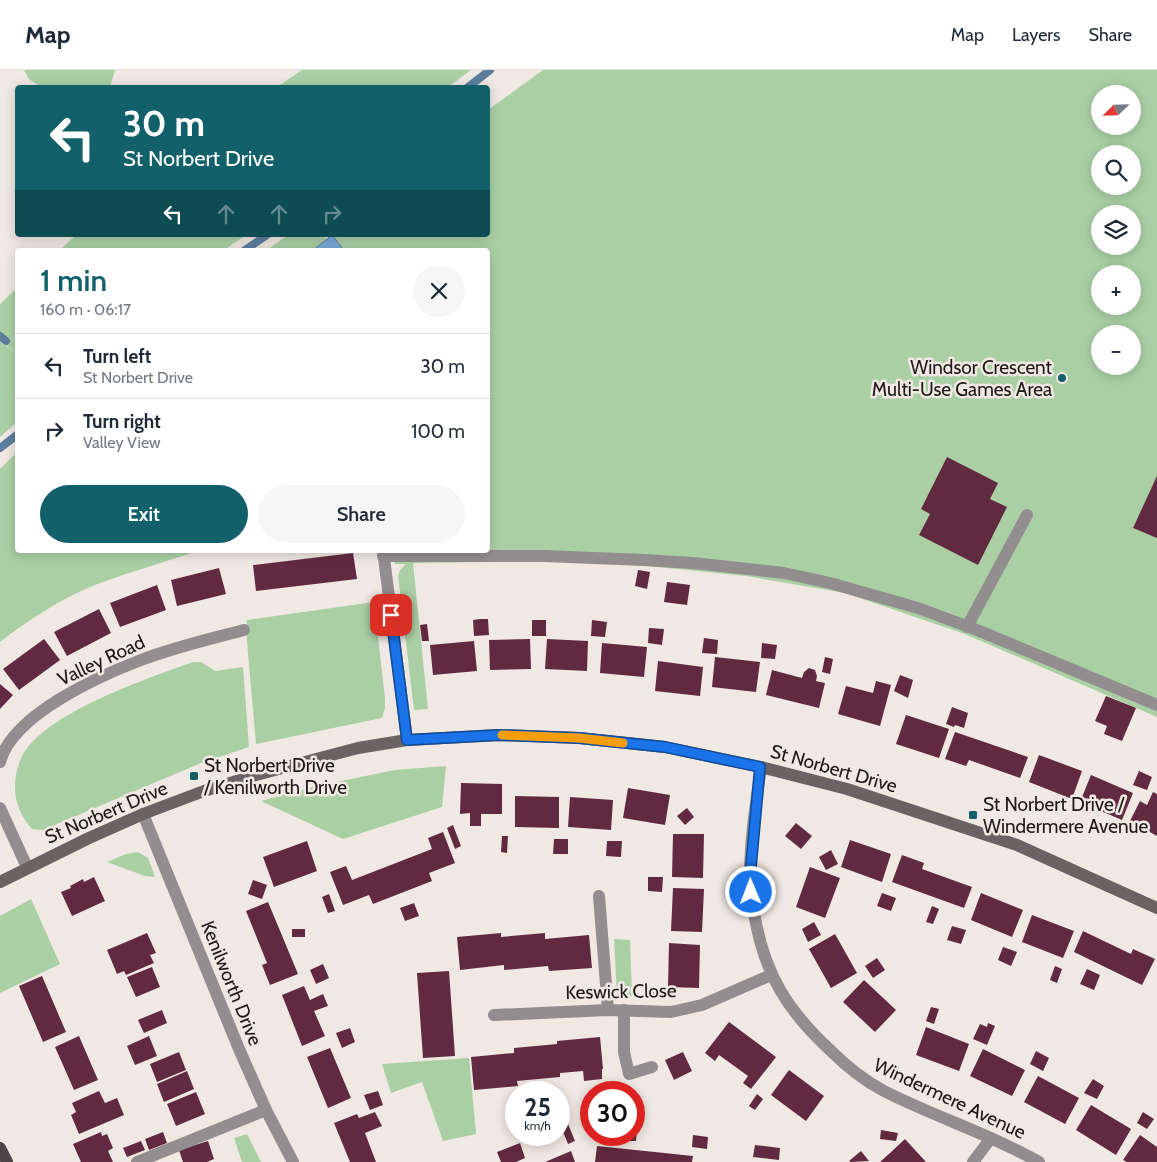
<!DOCTYPE html>
<html lang="en">
<head>
<meta charset="utf-8">
<style>
  :root { --surface:#fff; --page:#f6f6f7; --text:#1f2937; --muted:#747a83; --line:#e0e1e3; --accent:#12606a }
  body { margin:0; font-family:Cabin,sans-serif; background:var(--page); color:var(--text); height:100vh; display:flex; flex-direction:column; font-size:19px; white-space:nowrap }
  * { box-sizing:border-box; margin:0 }
  p { font-size:16px; color:var(--muted) }
  .icon { flex:none; width:28px; height:28px; fill:none; stroke:currentColor; stroke-width:2; stroke-linecap:round; stroke-linejoin:round }
  .map { position:relative; flex:1; overflow:hidden }
  .panel { position:absolute; left:15px; top:178px; width:475px; height:305px; display:flex; flex-direction:column; background:var(--surface); border-radius:5px; box-shadow:0 2px 12px #0003 }
  .panel>* { flex:none }
  .banner { position:absolute; left:15px; top:15px; width:475px; height:152px; border-radius:5px; box-shadow:0 2px 12px #0003; background:#12606a; color:#fff; overflow:hidden }
  .needle { width:32px; rotate:247deg }
  .controls { position:absolute; left:1091px; top:15px; display:grid; gap:10px }
  .controls a { display:grid; place-items:center; width:50px; height:50px; border-radius:50%; background:var(--surface); box-shadow:0 2px 12px #0003; font-size:25px }
  .speed { position:absolute; left:505px; top:1011px; display:flex; gap:10px; font-size:25px; font-weight:700; text-align:center }
  .speed>* { display:grid; place-content:center; width:65px; height:65px; border-radius:50%; background:var(--surface); box-shadow:0 2px 12px #0003; line-height:1 }
  .speed small { font-size:12px; font-weight:400 }
  .speed .limit { border:8px solid #d22; background:#fff; color:#111 }
  .pin { position:absolute; display:grid; place-items:center; width:42px; height:42px; color:#fff; margin:-21px; border-radius:10px; box-shadow:0 2px 8px #0006 }
  .me { position:absolute; width:55px; margin:-28px; rotate:359deg; stroke-linejoin:round; filter:drop-shadow(0 0 4px #0008) }
  .turn { display:flex; align-items:center; gap:18px; height:105px; padding:0 25px; font-size:22px }
  .turn .icon { width:65px; height:65px; stroke-width:2.5 }
  .turn b { display:block; font-size:35px; line-height:42px }
  .lanes { display:flex; align-items:center; height:48px; padding:0 25px; background:#0003; justify-content:center; gap:25px; direction:ltr }
  .lanes .off { opacity:.35 }
  .round { display:grid; place-items:center; flex:none; width:52px; height:52px; border-radius:26px; background:var(--page) }
  .overview { display:flex; align-items:center; justify-content:space-between; height:85px; padding:0 25px }
  h1 { font-size:30px; font-weight:600; line-height:38px; color:var(--accent) }
  .primary-button { display:flex; gap:10px; margin-top:auto; padding:10px 25px }
  .primary-button a { flex:1; height:58px; border-radius:30px; background:var(--accent); color:#fff; font-size:20px; font-weight:600; line-height:58px; text-align:center }
  .primary-button a+a { background:var(--page); color:var(--text) }
  ul { padding:0; list-style:none }
  li { display:flex; align-items:center; gap:15px; height:65px; padding:0 25px; border-top:1px solid var(--line) }
  li div { flex:1 }
  li b { display:block; font-size:19px }
  li em { font-style:normal }
  header { display:flex; align-items:center; gap:30px; box-sizing:border-box; height:70px; padding:0 25px; background:var(--surface); border-bottom:1px solid var(--line) }
  header strong { font-size:24px }
  nav { display:flex; gap:28px; margin-inline-start:auto; font-size:18px }
  .map>svg:first-child { display:block }
  .green { fill:#aacfa5; fill-rule:evenodd }
  .water { fill:#79a9d7; stroke:#5d7e9d }
  .lines { fill:none; stroke-linecap:round; stroke-linejoin:round }
  .stream { stroke:#5d7e9d; stroke-width:8 }
  .building { fill:#622a40 }
  .lane { stroke:#928e8f; stroke-width:12 }
  .street { stroke:#928e8f; stroke-width:12 }
  .secondary { stroke:#696364; stroke-width:12 }
  .primary { stroke:#4c4547; stroke-width:12 }
  .route-casing { stroke:#114b97; stroke-width:12 }
  .route { stroke:#1a73e8; stroke-width:9 }
  .slow { stroke:#f59e0b; stroke-width:9 }
  .poi-dot { fill:#12606a; stroke:#f0e8e2; stroke-width:2 }
  .labels { text-anchor:middle; stroke-width:5; stroke-linejoin:round; paint-order:stroke }
  .poi-label { font-size:19px; fill:#1c1917; stroke:#f0e8e2; text-anchor:start }
  .street-label { font-size:19px; fill:#1c1917; stroke:#f0e8e2 }
</style>
</head>
<body>
<header>
<strong>Map</strong>
<nav><a>Map</a><a>Layers</a><a>Share</a></nav>
</header>
<div class="map">
<svg width="1157" height="1092" viewBox="0 0 1157 1092">
  <rect width="100%" height="100%" fill="#f0e8e2"/>
  <!-- green -->
  <path class="green" d="M24,0H115L110,17H41L29,9Z
    M302,0H471L448,17H277Z
    M543,0H1157V647L965,564L845,523L746,506L638,495L537,491L413,493L428,639L414,640L398,506L400,500L406,494H395L394,480H488V180H344L332,165H488V40ZM1100,24H1132V56H1100ZM1100,84H1132V116H1100ZM1100,144H1132V176H1100ZM1100,204H1132V236H1100ZM1100,264H1132V296H1100Z
    M76,165H246L224,180H60Z
    M288,165H323L334,180H267Z
    M17,218V283L0,271V234Z
    M0,272L18,284L17,352L0,367Z
    M17,382L18,480H200C165,492 129,502 95,515C62,528 28,550 0,572V399Z
    M374,532L385,629V638L382,648L256,674L246,560L247,550Z
    M193,592H201L215,601L243,597L249,677L201,693L43,760L32,759C22,748 15,733 15,718C15,705 18,692 25,681C54,640 146,609 193,592Z
    M446,696L442,737L343,769L261,731L312,717L395,700Z
    M138,782L148,788L155,807L145,806L107,792L126,784Z
    M31,829L60,894L0,923V846Z
    M614,869L630,870L632,926H617Z
    M469,988L476,1064L443,1071L422,1012L391,1023L382,994Z
    M247,1064L261,1092H242L234,1068Z"/>
  <!-- water -->
  <path class="water" d="M332,165L344,180H313Z"/>
  <g class="lines">
    <!-- stream -->
    <path class="stream" d="M467,18L490,0
      M245,180L267,165
      M0,266L6,271
      M0,378L18,364"/>
  </g>
  <!-- building -->
  <path class="building" d="M947,387L998,413L990,429L1007,437L978,495L919,465L930,444L921,439Z
    M1157,406V468L1133,458Z
    M353,483L357,509L256,521L253,495Z
    M219,498L226,524L177,536L171,510Z
    M638,500L650,502L647,519L635,516Z
    M667,512L690,515L687,535L664,532Z
    M157,515L166,540L120,557L110,533Z
    M99,539L111,563L67,586L54,562Z
    M480,549H488L489,565L474,566L473,550Z
    M532,550H546V566H532Z
    M592,550L607,552L605,567L591,566Z
    M427,554L429,571H422L420,555Z
    M649,558L664,559L662,575L648,573Z
    M704,568L718,570L717,584L702,583Z
    M44,569L60,590L19,620L3,599Z
    M530,569L531,599L490,600L489,570Z
    M547,569L588,571L587,601L545,599Z
    M474,571L477,601L433,605L430,575Z
    M602,573L647,577L644,607L600,603Z
    M762,573L777,575L775,589L761,588Z
    M715,587L760,592L756,622L712,617Z
    M825,587L833,589L830,604L822,602Z
    M658,591L703,597L700,626L655,621Z
    M809,598L815,600L817,606L816,611L825,613L819,638L766,625L772,600L802,608L804,602Z
    M900,605L913,610L908,628L894,621Z
    M876,611L891,615L880,656L838,644L846,616L873,623Z
    M0,614L13,625L0,639Z
    M1106,626L1136,638L1122,671L1104,664L1107,656L1095,651Z
    M952,637L968,643L964,658L955,655L954,657L946,654Z
    M906,645L949,659L939,688L896,674Z
    M955,662L1028,687L1020,708L969,690L966,696L945,689Z
    M1039,685L1082,701L1072,729L1029,712Z
    M1139,701L1152,707L1147,720L1133,715Z
    M1091,705L1133,723L1122,750L1080,732Z
    M461,713L502,714V744H481V756H470V743L460,744Z
    M628,718L670,725L665,755L623,748Z
    M1153,722L1157,724V766L1130,751L1140,731L1147,735Z
    M515,726L559,727V758L515,757Z
    M570,727L613,730L611,760L568,757Z
    M687,738L694,747L685,755L677,746Z
    M796,753L812,766L801,779L785,766Z
    M453,755L461,776L455,779L447,758Z
    M443,762L455,793L429,803L432,811L373,834L369,825L343,835L330,802L346,796L352,810L432,779L428,768Z
    M673,764H704L703,808L672,807Z
    M502,766H508L507,783L501,782Z
    M554,769H568V784H553Z
    M850,770L891,784L882,812L841,797Z
    M307,771L317,801L274,817L263,787Z
    M607,771H622L621,787L606,786Z
    M831,780L838,794L826,800L819,787Z
    M902,785L924,793L922,799L972,817L964,838L892,812Z
    M810,797L840,808L825,848L796,837Z
    M94,807L105,831L72,846L61,822L71,818L70,816L83,809L84,812Z
    M648,807H663L662,822L648,821Z
    M253,810L267,815L262,829L248,824Z
    M673,818L704,819L702,862L671,861Z
    M882,823L896,828L891,841L877,836Z
    M981,823L1023,840L1012,867L971,850Z
    M329,824L335,841L328,843L322,827Z
    M268,832L298,904L270,915L262,895L267,893L246,841Z
    M414,833L419,846L405,851L400,838Z
    M932,836L939,839L933,854L926,852Z
    M1032,845L1074,861L1063,888L1022,872Z
    M814,852L821,865L808,872L802,859Z
    M952,856L966,860L961,874L947,870Z
    M292,859H305V867H292Z
    M1083,861L1131,884L1133,879L1155,889L1142,915L1074,882Z
    M147,863L156,883L150,885L154,893L126,905L124,901L117,904L107,880Z
    M501,863V867L545,863V869L589,865L592,898L549,901L548,896L504,900V895L460,900L457,867Z
    M835,864L857,903L831,918L809,879Z
    M669,873L700,875L699,918L668,917Z
    M1003,877L1017,882L1011,896L998,890Z
    M877,888L885,900L873,908L865,896Z
    M323,894L329,908L316,914L310,900Z
    M1055,896L1062,899L1057,913L1050,910Z
    M152,897L160,917L136,927L127,907Z
    M1087,899L1100,905L1094,920L1080,914Z
    M449,901L455,986L423,988L417,903Z
    M42,906L66,962L43,972L19,916Z
    M864,910L896,940L875,962L843,932Z
    M304,916L310,930L323,924L328,936L314,941L325,966L302,976L282,925Z
    M644,920H659V928L643,927Z
    M931,937L939,939L934,954L926,951Z
    M162,940L167,953L144,963L138,950Z
    M729,952L776,987L751,1019L743,1013L748,1006L719,985L715,991L705,983Z
    M988,953L995,956L987,975L973,969L980,954L987,957Z
    M926,957L969,974L959,1001L916,985Z
    M350,958L355,972L342,978L336,963Z
    M79,966L98,1010L74,1020L55,977Z
    M149,966L157,986L135,995L127,976Z
    M600,967L603,999H602V1009L584,1011L583,1001L560,1003V1007L517,1011L518,1016L474,1020L471,987L514,983V978L557,974V971Z
    M330,978L351,1028L328,1038L307,987Z
    M983,979L1025,1000L1012,1026L970,1006Z
    M1036,981L1049,988L1043,1001L1030,994Z
    M179,982L186,1000L157,1012L150,994Z
    M683,982L692,1001L674,1010L665,990Z
    M789,1000L824,1026L806,1051L771,1025Z
    M187,1001L194,1019L164,1032L157,1014Z
    M1038,1006L1079,1028L1065,1054L1024,1032Z
    M1093,1009L1104,1016L1097,1029L1084,1023Z
    M99,1021L105,1033L117,1028L124,1045L79,1064L71,1045L76,1042L72,1033Z
    M378,1021L383,1035L370,1040L364,1025Z
    M196,1022L205,1044L176,1056L167,1034Z
    M757,1024L763,1029L755,1040L749,1036Z
    M1091,1035L1131,1059L1116,1085L1076,1060Z
    M375,1042L382,1056L365,1063L376,1092H350L334,1053L357,1044L359,1048Z
    M1143,1042L1154,1049L1147,1059L1137,1053Z
    M568,1054L575,1071L568,1074L561,1057Z
    M634,1058L637,1059L636,1071H628V1065H634Z
    M881,1060L898,1063L896,1071L880,1069Z
    M101,1062L102,1066L107,1064L113,1078L108,1081L113,1092H81L73,1074Z
    M163,1062L167,1073L149,1080L145,1069Z
    M693,1065L708,1067L707,1079L692,1077Z
    M1140,1065L1157,1077V1092H1127L1123,1090Z
    M905,1069L926,1092H880L890,1083Z
    M141,1071L145,1080L127,1087L123,1078Z
    M208,1071L214,1089L207,1092H183L179,1080Z
    M520,1073L525,1088L516,1092H501L497,1082Z
    M755,1075L780,1078L779,1090L753,1087Z
    M597,1076L693,1086L692,1092H595Z
    M571,1081L575,1092H545Z
    M861,1081L869,1091L851,1092L849,1091Z"/>
  <g class="lines">
    <!-- lane -->
    <path class="lane" d="M383,486H544L644,490L693,493L784,503L830,513L918,538L977,560L1157,635
      M967,557L1027,445
      M599,826L608,940
      M624,940V982L629,1004L652,997
      M137,1092L266,1040"/>
    <!-- street -->
    <path class="street" d="M383,480L407,670
      M0,692C12,645 99,606 141,590C175,577 210,569 244,560
      M761,697C756,733 750,770 750,806C750,820 752,834 755,848C765,905 788,941 830,980C846,996 863,1010 884,1021C935,1047 990,1064 1039,1092
      M0,738L27,797
      M143,744L239,979L266,1040L293,1092
      M494,945L608,940L671,942L702,935L771,905
      M973,1092L991,1068"/>
    <!-- secondary -->
    <path class="secondary" d="M0,812L89,768L143,744L204,721L256,705L358,678L407,670L499,665L579,668L665,677L761,697L847,719L1017,775L1157,838"/>
    <!-- primary -->
    <path class="primary" d="M0,1078L7,1092"/>
  </g>
  <g class="lines">
    <!-- route casing -->
    <g class="route-casing">
      <path id="route" d="M391,545L407,670L499,665L579,668L665,677L760,697L750,807L751,822"/>
    </g>
    <!-- route -->
    <use href="#route" class="route"/>
    <!-- slow -->
    <path class="slow" d="M502,665L579,668L623,673"/>
  </g>
  <!-- markers -->
  <g class="poi-dot">
    <circle cx="1062" cy="308" r="5"/>
    <rect x="189" y="701" width="10" height="10" rx="2.5"/>
    <rect x="968" y="740" width="10" height="10" rx="2.5"/>
  </g>
  <g class="labels">
    <!-- poi labels -->
    <g class="poi-label">
      <text x="1052" y="304" text-anchor="end">Windsor Crescent<tspan x="1052" dy="22">Multi-Use Games Area</tspan></text>
      <text x="204" y="702">St Norbert Drive<tspan x="204" dy="22">/ Kenilworth Drive</tspan></text>
      <text x="983" y="741">St Norbert Drive /<tspan x="983" dy="22">Windermere Avenue</tspan></text>
    </g>
    <!-- street labels -->
    <g class="street-label">
      <text transform="translate(101 590) rotate(-25)" y="7">Valley Road</text>
      <text transform="translate(834 698) rotate(16)" y="7">St Norbert Drive</text>
      <text transform="translate(106 742) rotate(-23)" y="7">St Norbert Drive</text>
      <text transform="translate(232 913) rotate(68)" y="7">Kenilworth Drive</text>
      <text transform="translate(621 921) rotate(-1)" y="7">Keswick Close</text>
      <text transform="translate(950 1028) rotate(25)" y="7">Windermere Avenue</text>
    </g>
  </g>
</svg>
<div class="controls">
<a><svg class="needle" viewBox="-14 -14 28 28"><path d="M0-13l5 13h-10z" fill="#e53935"/><path d="M0 13l5-13h-10z" fill="#747a83"/></svg></a>
<a><svg class="icon" aria-label="search" viewBox="0 0 24 24"><circle cx="10" cy="10" r="6"/><path d="M15 15l6 6"/></svg></a>
<a><svg class="icon" aria-label="layers" viewBox="0 0 24 24"><path d="M12 4l9 5-9 5-9-5zM3 14l9 5 9-5"/></svg></a>
<a>+</a>
<a>−</a>
</div>
<div class="speed"><div>25<small>km/h</small></div><div class="limit">30</div></div>
<div class="pin" style="left:391px;top:545px;background:#d93025"><svg class="icon" aria-label="arrive" viewBox="0 0 24 24"><path d="M6 21V4h12l-3 4 3 4H6"/></svg></div>
<svg class="me" style="left:751px;top:822px" viewBox="-20 -20 40 40"><circle r="17" fill="#1a73e8" stroke="#fff" stroke-width="3"/><path d="M0-11L8 9 0 5-8 9z" fill="#fff"/></svg>
<div class="banner">
<div class="turn"><svg class="icon" aria-label="left" viewBox="0 0 24 24"><path d="M17 20v-9H6M10 6l-5 5 5 5"/></svg><div><b>30 m</b>St Norbert Drive</div></div>
<div class="lanes"><svg class="icon" aria-label="left" viewBox="0 0 24 24"><path d="M17 20v-9H6M10 6l-5 5 5 5"/></svg><svg class="icon off" aria-label="ahead" viewBox="0 0 24 24"><path d="M12 20V5M6 11l6-6 6 6"/></svg><svg class="icon off" aria-label="ahead" viewBox="0 0 24 24"><path d="M12 20V5M6 11l6-6 6 6"/></svg><svg class="icon off" aria-label="right" viewBox="0 0 24 24"><path d="M7 20v-9h11M14 6l5 5-5 5"/></svg></div>
</div>
<section class="panel">
<div class="overview"><div><h1>1 min</h1><p>160 m · 06:17</p></div><a class="round"><svg class="icon" aria-label="close" viewBox="0 0 24 24"><path d="M6 6l12 12M18 6L6 18"/></svg></a></div>
<ul>
<li><svg class="icon" aria-label="left" viewBox="0 0 24 24"><path d="M17 20v-9H6M10 6l-5 5 5 5"/></svg><div><b>Turn left</b><p>St Norbert Drive</p></div><em>30 m</em></li>
<li><svg class="icon" aria-label="right" viewBox="0 0 24 24"><path d="M7 20v-9h11M14 6l5 5-5 5"/></svg><div><b>Turn right</b><p>Valley View</p></div><em>100 m</em></li>
</ul>
<div class="primary-button"><a>Exit</a><a>Share</a></div>
</section>
</div>
</body>
</html>
